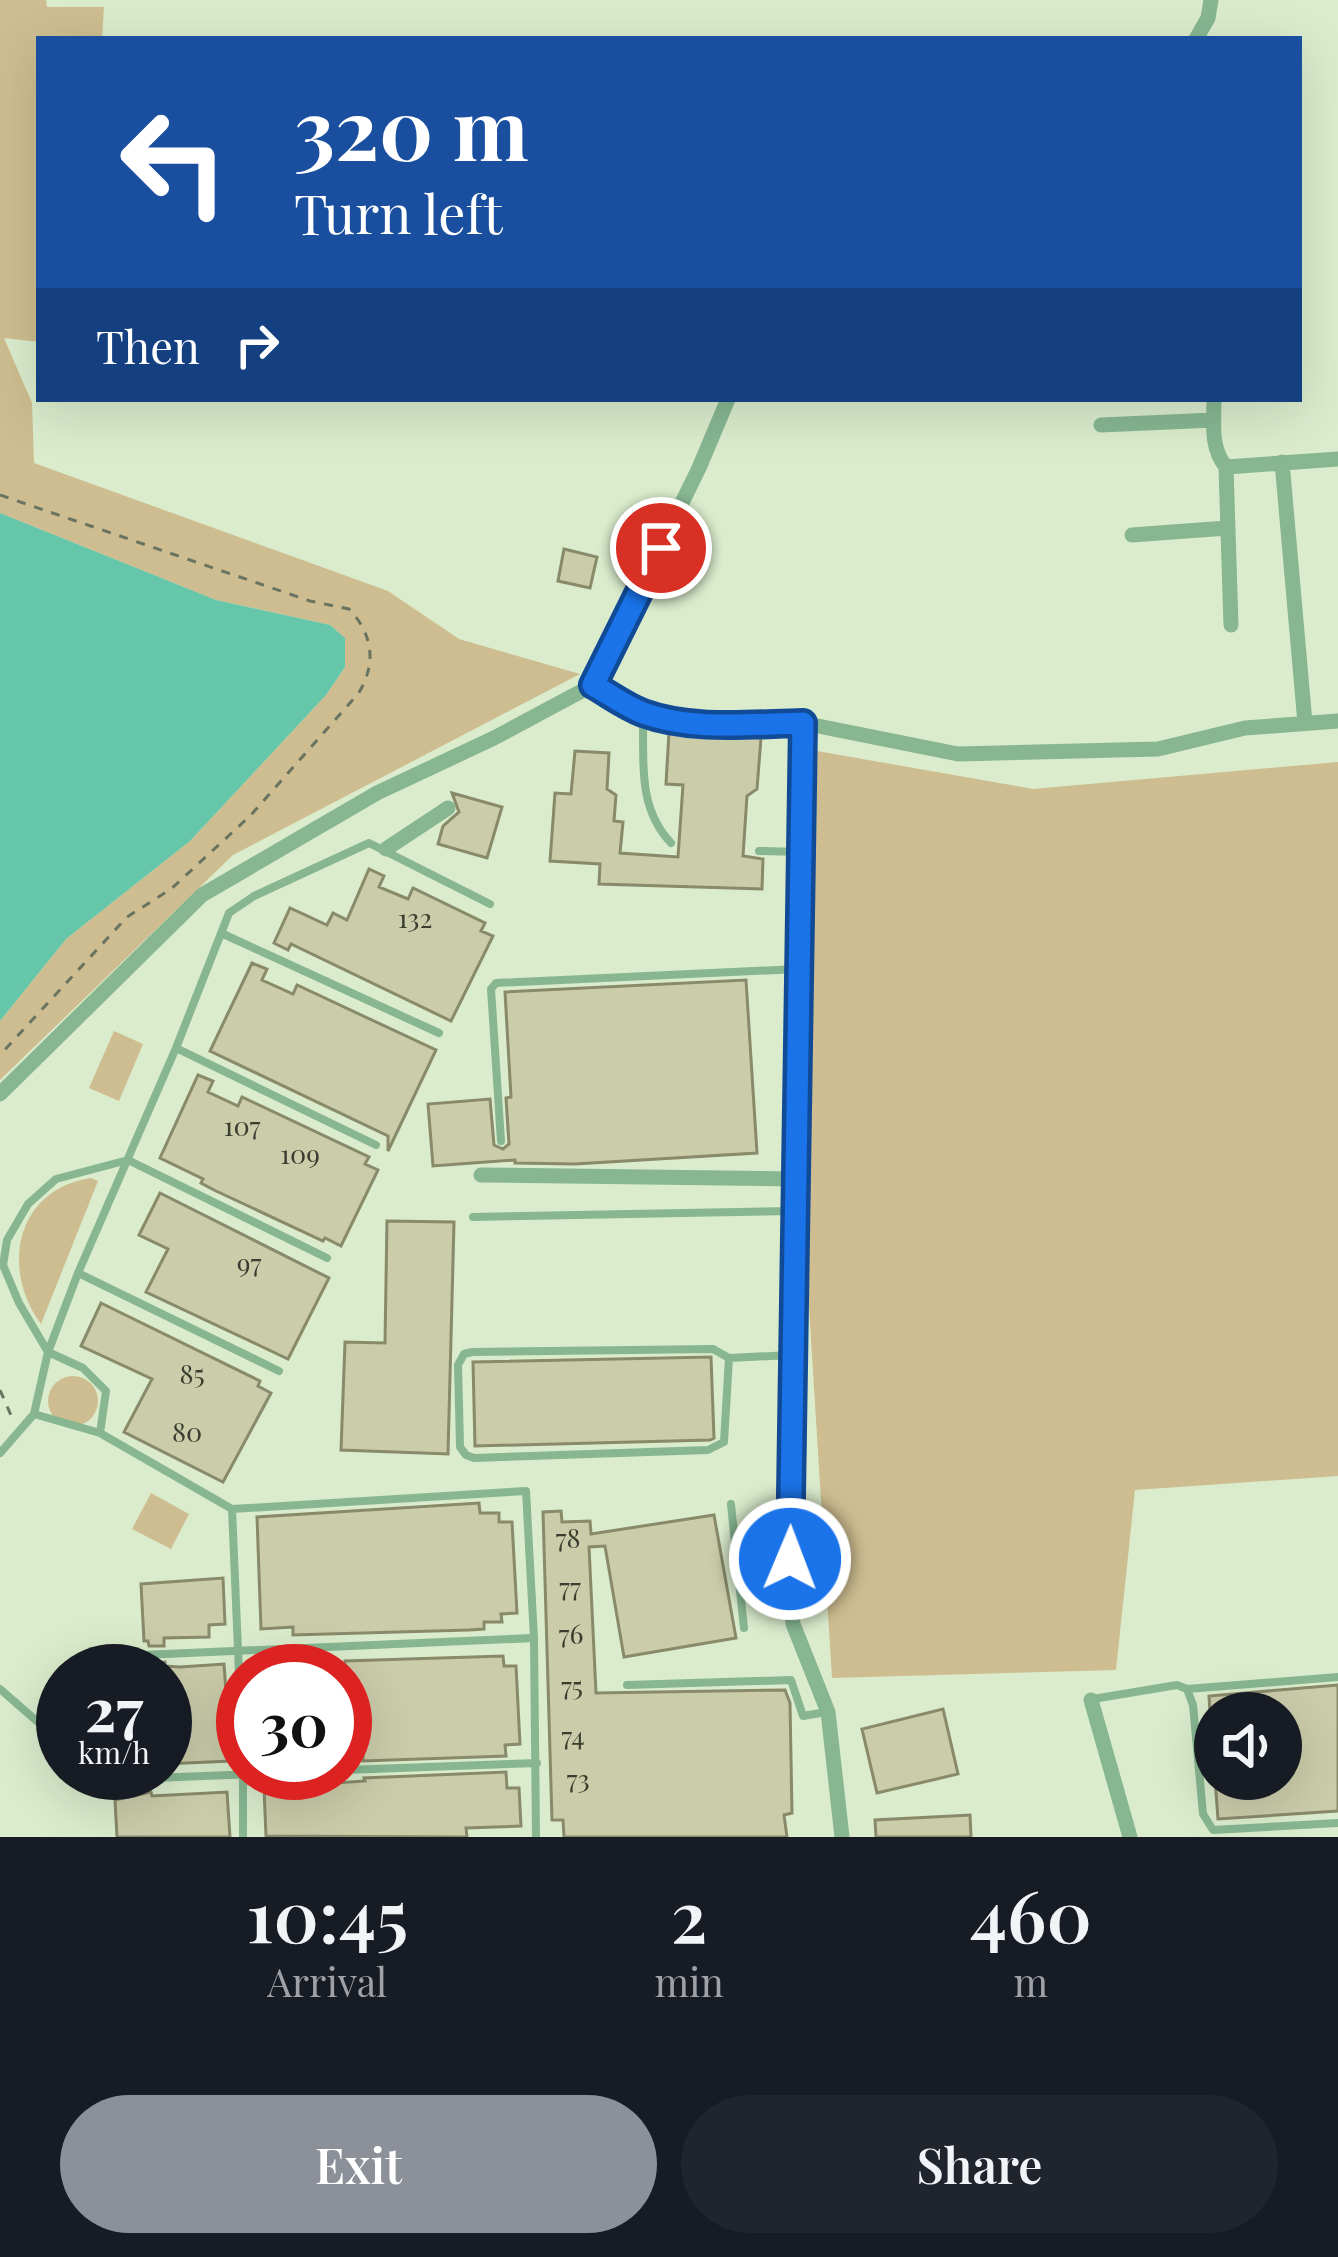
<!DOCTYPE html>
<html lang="en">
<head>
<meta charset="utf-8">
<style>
  :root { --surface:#171b24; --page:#20242c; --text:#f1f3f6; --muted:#9ea1a6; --accent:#8c9099 }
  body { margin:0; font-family:"Playfair Display",serif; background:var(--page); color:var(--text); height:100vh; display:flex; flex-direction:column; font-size:45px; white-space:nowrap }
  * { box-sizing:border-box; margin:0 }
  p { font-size:39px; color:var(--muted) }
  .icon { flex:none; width:66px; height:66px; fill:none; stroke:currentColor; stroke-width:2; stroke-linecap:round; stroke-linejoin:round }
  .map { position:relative; height:1837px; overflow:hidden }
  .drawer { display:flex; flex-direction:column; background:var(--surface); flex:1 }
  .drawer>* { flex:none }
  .guide { position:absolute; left:36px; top:36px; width:1266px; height:366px; border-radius:0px; box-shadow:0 12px 48px #0002; background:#1a4fa0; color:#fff; overflow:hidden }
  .fabs { position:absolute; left:1194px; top:1692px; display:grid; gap:24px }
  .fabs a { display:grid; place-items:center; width:108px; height:108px; border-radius:50%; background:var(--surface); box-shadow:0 12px 48px #0002; font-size:60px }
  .speed { position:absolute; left:36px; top:1644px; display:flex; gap:24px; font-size:60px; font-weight:700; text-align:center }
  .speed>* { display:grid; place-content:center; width:156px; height:156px; border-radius:50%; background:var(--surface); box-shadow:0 12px 48px #0002; line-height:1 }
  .speed small { font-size:30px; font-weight:400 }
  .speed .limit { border:18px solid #d22; background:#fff; color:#111 }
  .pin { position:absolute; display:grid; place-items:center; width:102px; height:102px; color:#fff; margin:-51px; border:6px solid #fff; border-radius:50%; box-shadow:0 3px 12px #0007 }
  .me { position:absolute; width:132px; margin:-66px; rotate:1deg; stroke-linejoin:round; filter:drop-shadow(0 0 9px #0008) }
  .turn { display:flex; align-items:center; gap:42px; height:252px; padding:0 60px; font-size:54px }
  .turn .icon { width:156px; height:156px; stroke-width:2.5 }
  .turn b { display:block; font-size:84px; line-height:102px }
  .then { display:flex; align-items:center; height:114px; padding:0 60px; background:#0003; gap:24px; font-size:45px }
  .eta { display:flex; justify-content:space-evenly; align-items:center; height:204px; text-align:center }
  .eta b { font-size:72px; font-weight:600; line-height:84px }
  .button { display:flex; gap:24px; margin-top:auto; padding:24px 60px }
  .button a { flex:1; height:138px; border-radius:72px; background:var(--accent); color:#fff; font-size:48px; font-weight:600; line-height:138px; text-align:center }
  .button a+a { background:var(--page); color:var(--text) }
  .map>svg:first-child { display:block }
  .green { fill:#cebd90 }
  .water { fill:#65c6a9 }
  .building { fill:#caccaa; stroke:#888a6a; stroke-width:3 }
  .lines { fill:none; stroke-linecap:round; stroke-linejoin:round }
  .path { stroke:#697460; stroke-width:3; stroke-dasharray:9 9; stroke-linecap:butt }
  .service { stroke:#87b691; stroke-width:8 }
  .minor { stroke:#87b691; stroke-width:15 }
  .route-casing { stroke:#114b97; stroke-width:30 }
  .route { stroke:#1a73e8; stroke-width:21 }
  .labels { text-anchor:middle; stroke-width:10; stroke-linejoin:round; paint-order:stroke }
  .number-label { font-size:27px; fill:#3a3e2e }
</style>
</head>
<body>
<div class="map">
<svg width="1338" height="1837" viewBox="0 0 1338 1837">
  <rect width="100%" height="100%" fill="#daeccc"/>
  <!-- green -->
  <path class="green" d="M0,0H46L47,7H104L102,39H39V342L4,338L32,403L34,463L388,591L459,639L580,674L233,855L0,1080V1021L66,939L190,841L326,695L345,667V638L330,625L216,600L0,513Z
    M817,751L1033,789L1338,762V1476L1135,1490L1116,1670L832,1678L800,1162Z
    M114,1031L143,1044L119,1101L89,1088Z
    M91,1178L98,1181L41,1324C0,1269 16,1189 91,1178Z
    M48 1401a25 25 0 1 1 50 0a25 25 0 1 1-50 0Z
    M151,1493L189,1514L171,1549L132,1529Z"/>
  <!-- water -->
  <path class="water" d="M0,513L216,600L330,625L345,638V667L326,695L190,841L66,939L0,1021Z"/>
  <!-- building -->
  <path class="building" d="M564,549L597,557L590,588L558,581Z
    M669,732L761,738L757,789L747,796L743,856L763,859L762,889L599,884L600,864L550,861L555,793L571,794L575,751L609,753L607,789L616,795L614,821L623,822L620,853L678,857L683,785L666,784Z
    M452,793L502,807L487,858L438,844L443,826L459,812Z
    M369,869L384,876L379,887L408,899L413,888L485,923L481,931L493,936L451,1021L291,944L288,950L274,943L290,908L327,925L333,913L347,920Z
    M252,963L267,969L262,980L293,994L297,985L436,1050L388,1151V1136L210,1051Z
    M746,980L757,1153L575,1164L515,1163V1160L433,1166L428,1104L490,1099L494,1145L503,1149L509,1144L506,1098L511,1097L505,992Z
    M198,1075L213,1081L208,1092L238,1106L242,1097L369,1157L365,1164L378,1170L341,1246L325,1238L323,1241L216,1191L201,1183L203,1179L160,1158Z
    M160,1193L329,1278L288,1359L146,1292L168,1249L139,1235Z
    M387,1221L454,1222L448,1454L341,1450L345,1342L385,1343Z
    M101,1303L260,1381L258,1386L271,1393L223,1482L124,1432L152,1379L81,1346Z
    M711,1357L714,1438L710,1440L475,1446L473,1362Z
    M479,1503L480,1513H499V1522H512L517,1613L501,1614L502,1622H484V1629L469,1630L293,1635V1627L261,1629L257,1517Z
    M561,1511L562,1522L590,1521L591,1534L714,1515L736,1638L624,1657L605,1546L589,1547L596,1693L785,1690L790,1703L792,1813L784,1815L787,1837H564L563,1820H552L543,1512Z
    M223,1578L225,1624L209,1625V1637L164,1638V1646H149L148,1641H144L141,1584Z
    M503,1656L504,1666H516L520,1744L505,1745L506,1756L363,1761V1749L345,1750V1661Z
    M165,1662V1666L180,1667L224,1664L231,1761L165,1764V1671H150V1663Z
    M1338,1685V1811L1218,1819L1215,1779H1281V1713H1210L1209,1696Z
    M943,1709L958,1774L877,1793L862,1729Z
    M506,1772L507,1788H519L521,1826L466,1828L467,1837L266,1836L264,1788L365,1781L364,1778Z
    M151,1792L152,1796L227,1792L230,1837H117L115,1800Z
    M970,1815L971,1837H876L875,1820Z"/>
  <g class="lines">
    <!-- path -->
    <path class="path" d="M0,495L310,601L349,609C373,634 377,664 358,694L250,816L171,889L127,917L0,1055
      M0,1390L13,1420"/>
    <!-- service -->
    <path class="service" d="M643,714C644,761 637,807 671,843
      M759,851L800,852
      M221,933L439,1033
      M176,1048L376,1145
      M501,1141L491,989L496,983L798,969
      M473,1217L793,1211
      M78,1273L279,1371
      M729,1358L724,1442L708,1450L474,1458L466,1455L460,1447L458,1365L464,1354L472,1352L713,1349L729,1358L791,1355
      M34,1414L100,1433L232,1509L526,1491L534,1638L536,1837
      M100,1433L106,1391L83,1368L48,1352L19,1303L3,1265L7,1240L28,1204L56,1179L128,1160L327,1258
      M0,1453L34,1414L48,1352L78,1273L176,1048L229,913L254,896L369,843L490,904
      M731,1504L737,1563L789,1560
      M232,1509L243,1767
      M737,1563L744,1628
      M142,1655L534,1638
      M627,1685L791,1680L803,1716L826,1712
      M0,1689L63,1744
      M1187,1689L1193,1705L1203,1814L1213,1830L1338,1823
      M1093,1699L1177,1685L1187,1689L1338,1677
      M345,1770L537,1763
      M128,1779L280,1773
      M243,1837V1774"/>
    <!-- minor -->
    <path class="minor" d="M1196,39L1208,18L1211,0
      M728,399L699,468L593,685L643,713L702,724L803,723L958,754L1158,749L1245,728L1338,721
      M1214,399C1214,423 1210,448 1226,467L1338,459
      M1101,425L1214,420
      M1282,462L1305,723
      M1226,467L1231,625
      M1132,535L1227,528
      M803,723L790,1594L793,1624L828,1712L842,1837
      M386,849L448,808
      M0,1094L202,895L377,793L494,738L593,685
      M481,1175L794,1179
      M1091,1700L1130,1837"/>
  </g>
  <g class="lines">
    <!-- route casing -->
    <g class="route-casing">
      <path id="route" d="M661,548L593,685C609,694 625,706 643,713C692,731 752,724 803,723L790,1559"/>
    </g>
    <!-- route -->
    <use href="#route" class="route"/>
  </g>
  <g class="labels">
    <!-- number labels -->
    <g class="number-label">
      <text x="415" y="928">132</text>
      <text x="242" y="1136">107</text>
      <text x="300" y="1164">109</text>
      <text x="249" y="1273">97</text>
      <text x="192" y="1384">85</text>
      <text x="187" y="1442">80</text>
      <text x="568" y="1548">78</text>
      <text x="570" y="1597">77</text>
      <text x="571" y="1644">76</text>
      <text x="572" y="1696">75</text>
      <text x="573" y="1746">74</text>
      <text x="578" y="1789">73</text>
    </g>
  </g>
</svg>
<div class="fabs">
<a><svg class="icon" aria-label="sound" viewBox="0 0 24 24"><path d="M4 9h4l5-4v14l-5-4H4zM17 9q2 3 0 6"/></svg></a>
</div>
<div class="speed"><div>27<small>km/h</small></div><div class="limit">30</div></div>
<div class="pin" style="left:661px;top:548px;background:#d93025"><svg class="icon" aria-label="arrive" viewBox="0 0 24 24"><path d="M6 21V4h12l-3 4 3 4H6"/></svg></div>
<svg class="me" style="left:790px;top:1559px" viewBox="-20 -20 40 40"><circle r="17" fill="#1a73e8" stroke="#fff" stroke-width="3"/><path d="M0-11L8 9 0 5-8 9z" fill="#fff"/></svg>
<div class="guide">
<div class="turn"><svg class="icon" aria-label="left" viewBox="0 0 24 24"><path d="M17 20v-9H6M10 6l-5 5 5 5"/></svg><div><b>320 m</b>Turn left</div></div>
<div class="then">Then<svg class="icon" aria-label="right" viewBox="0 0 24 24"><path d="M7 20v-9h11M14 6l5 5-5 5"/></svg></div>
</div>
</div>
<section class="drawer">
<div class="eta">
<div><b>10:45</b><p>Arrival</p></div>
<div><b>2</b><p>min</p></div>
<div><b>460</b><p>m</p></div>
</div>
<div class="button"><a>Exit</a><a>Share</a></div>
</section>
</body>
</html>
